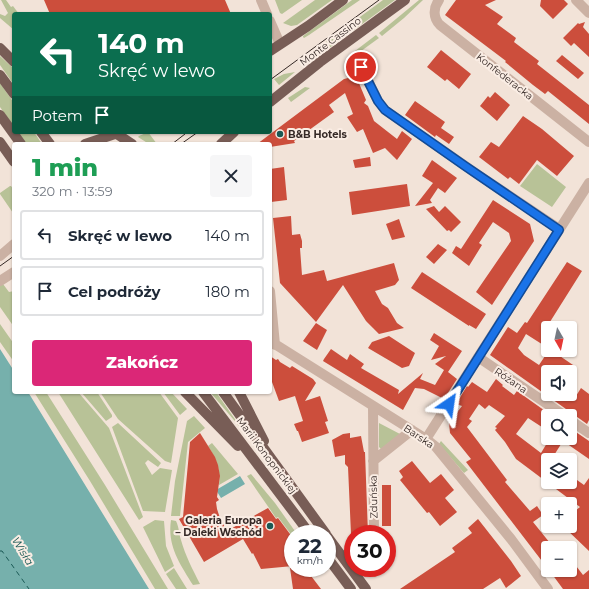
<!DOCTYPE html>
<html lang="pl">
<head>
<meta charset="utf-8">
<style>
  :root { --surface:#fff; --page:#f6f6f7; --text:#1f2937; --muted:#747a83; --line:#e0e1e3; --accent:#db2777 }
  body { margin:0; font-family:Montserrat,sans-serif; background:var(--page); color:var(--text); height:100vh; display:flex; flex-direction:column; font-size:15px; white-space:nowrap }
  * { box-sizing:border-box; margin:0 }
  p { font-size:13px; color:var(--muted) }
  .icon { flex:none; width:22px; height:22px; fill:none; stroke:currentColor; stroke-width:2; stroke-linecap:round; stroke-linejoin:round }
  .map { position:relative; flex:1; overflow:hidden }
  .drawer { position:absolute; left:12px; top:142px; width:260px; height:252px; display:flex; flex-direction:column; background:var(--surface); border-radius:4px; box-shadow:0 1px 3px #0004 }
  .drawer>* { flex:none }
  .hud { position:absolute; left:12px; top:12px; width:260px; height:122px; border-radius:4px; box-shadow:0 1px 3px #0004; background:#0b6e4f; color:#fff; overflow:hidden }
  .needle { width:26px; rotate:171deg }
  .tools { position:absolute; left:541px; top:321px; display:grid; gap:8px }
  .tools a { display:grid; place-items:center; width:36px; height:36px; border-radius:4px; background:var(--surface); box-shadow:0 1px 3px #0004; font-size:20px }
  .speed { position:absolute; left:284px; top:525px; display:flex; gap:8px; font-size:20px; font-weight:700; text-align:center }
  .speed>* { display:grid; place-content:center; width:52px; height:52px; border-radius:50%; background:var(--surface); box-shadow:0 1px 3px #0004; line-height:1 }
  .speed small { font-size:10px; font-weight:400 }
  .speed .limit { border:6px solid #d22; background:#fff; color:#111 }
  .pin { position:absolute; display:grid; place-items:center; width:34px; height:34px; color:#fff; margin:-17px; border:2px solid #fff; border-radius:50%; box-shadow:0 1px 4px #0007 }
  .me { position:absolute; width:44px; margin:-22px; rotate:32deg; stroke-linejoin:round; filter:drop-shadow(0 0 3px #0008) }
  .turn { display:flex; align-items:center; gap:14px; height:84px; padding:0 20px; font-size:18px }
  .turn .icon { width:52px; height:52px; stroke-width:2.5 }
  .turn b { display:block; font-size:28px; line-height:34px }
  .then { display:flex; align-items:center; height:38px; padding:0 20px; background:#0003; gap:8px; font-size:15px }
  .round { display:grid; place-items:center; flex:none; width:42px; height:42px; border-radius:4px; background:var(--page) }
  .headline { display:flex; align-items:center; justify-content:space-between; height:68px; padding:0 20px }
  h1 { font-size:24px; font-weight:800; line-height:30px; color:#1e9e55 }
  .cta { display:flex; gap:8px; margin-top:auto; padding:8px 20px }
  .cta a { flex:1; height:46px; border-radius:4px; background:var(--accent); color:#fff; font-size:16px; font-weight:800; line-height:46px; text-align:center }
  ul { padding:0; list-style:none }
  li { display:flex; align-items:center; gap:12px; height:50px; margin:0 8px 6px; padding:0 12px; border:2px solid var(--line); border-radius:4px }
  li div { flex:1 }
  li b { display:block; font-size:15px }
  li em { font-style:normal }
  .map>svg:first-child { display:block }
  .green { fill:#b8c297 }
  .water { fill:#76b0ac }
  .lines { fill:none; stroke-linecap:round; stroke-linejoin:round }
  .ferry { stroke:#1a5955; stroke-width:1; stroke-dasharray:5 4; stroke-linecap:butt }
  .building { fill:#cc4e3c }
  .minor { stroke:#cbb1a3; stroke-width:10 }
  .major { stroke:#785d56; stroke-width:10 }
  .tram { stroke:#352926; stroke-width:1 }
  .route-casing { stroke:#114b97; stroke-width:10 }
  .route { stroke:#1a73e8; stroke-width:7 }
  .poi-dot { fill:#1a5955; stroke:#faede4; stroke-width:1.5 }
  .labels { text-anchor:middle; stroke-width:4; stroke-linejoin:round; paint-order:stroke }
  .street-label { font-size:10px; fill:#352926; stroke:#faede4 }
  .poi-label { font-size:10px; font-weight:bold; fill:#352926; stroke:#faede4; text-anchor:start }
  .water-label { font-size:11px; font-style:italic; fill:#1a5955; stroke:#faede4 }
</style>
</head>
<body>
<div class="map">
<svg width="589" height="589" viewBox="0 0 589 589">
  <rect width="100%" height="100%" fill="#f2e3d8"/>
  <!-- green -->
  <path class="green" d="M1,0H6L11,7L13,6L19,14H14V30L0,18V14L5,16L8,13Z
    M275,0H302L282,14L280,13Z
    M315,0H332L297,25L291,26L283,23Z
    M352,0H360L309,35L304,38L303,37V36Z
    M383,0H395L332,46L313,57L300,61Z
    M419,0H423L404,18L382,36L379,33Z
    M376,35L379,38L357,54L355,51Z
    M0,56L14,69V85L0,65Z
    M295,72L279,85L274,79L284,74Z
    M0,83L14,103V127L0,107Z
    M305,87L310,88L291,102L288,98Z
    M18,132H34L42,144H26Z
    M148,132L157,144H149L138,137L139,136Z
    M537,164L566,187L552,207L520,186Z
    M10,186H11L14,190L13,213L0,194V193Z
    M0,280L9,292L14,291V327L0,307Z
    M0,324L14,344V362L0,342Z
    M34,392H46L105,485L168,589H155L90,481Z
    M58,392H78L109,428L143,517L139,520Z
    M81,392H97L112,415V417L106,421Z
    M100,392H159L178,418L171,463L165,461L118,419Z
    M163,392H171L187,409L180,415Z
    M210,392H216L239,425V426Z
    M194,416L205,428L188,442L180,516H171L175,481L187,421Z
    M118,423L161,463L158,467L148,460L145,463L152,475L160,468L172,470L165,512L143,511L112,427Z
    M379,423L400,434L381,449L379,447Z
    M441,441L468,470L464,473L439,444Z
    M212,443L238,474L219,485C221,469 216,459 208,446Z
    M251,474L275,503L297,534H293V537L278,517L276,518L247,476Z
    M155,520L164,521L166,546L174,566L165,572L143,527Z
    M171,520L176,521C179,527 179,534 181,540C185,555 193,570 200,584L193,585C180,564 167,546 171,520Z
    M174,568L187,589H176L166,574Z"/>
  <!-- water -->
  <path class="water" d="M0,349L14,371V392H28L149,589H0Z
    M240,476L245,484L221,498L216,490Z"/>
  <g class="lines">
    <!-- ferry -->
    <path class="ferry" d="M0,551H2L29,589"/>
  </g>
  <!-- building -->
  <path class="building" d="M44,0H225L231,14H50Z
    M456,0H496L485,5L503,17L497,24L516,38L514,42L539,61L537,64L589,105V124L548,91L545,94L533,85L505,62L506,61L445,15Z
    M541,0H564L568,4L553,19L540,6Z
    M585,22L583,27L589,34V57L574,43L571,46L563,38L578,23L579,24Z
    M441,50L471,74L459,89L447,79L445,81L427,67Z
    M562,55L584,73L578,79L556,61Z
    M356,76L366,100L364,103L368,106L374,121L397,139L402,131L412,139L397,160L385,148L373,153L363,129L357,132L347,117L353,114L345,93L329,105L334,112L294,141L295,143L270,147V144H257L344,79Z
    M495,92L510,105L497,121L480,106L488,96L490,98Z
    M415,101L445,122L441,128L454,137L449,144L436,135L435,137L405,115Z
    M523,116L542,129L574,156L557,176L537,160L519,184L510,177L508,179L479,157L491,142L499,147Z
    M370,157L371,166L355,168L353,160Z
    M432,160L457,178L445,193L438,188L430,200L432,203L415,206L433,183L422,176Z
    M284,167L287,200L271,202L270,169Z
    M407,184L410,206L352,215L349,192Z
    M493,200L530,224L534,241L492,305L476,292L511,241L509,233L493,222L479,243L482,245L469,266L452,253L456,246L461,249Z
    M434,206L439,212L445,206L461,222L451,232L449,230L447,231L426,209Z
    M291,216L292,235L300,234L302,241V248H300L302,275L324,270L327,281L394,263L399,280L395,285L375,291L382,304L388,308L397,323L404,328L379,334L366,321L343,285L316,322L280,283L273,218Z
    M399,219L405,237L392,240L386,224Z
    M438,244L447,250L434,264L426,257Z
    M567,262L582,271L543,333L548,336V348L526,334L518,348L524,355L539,365L549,350H551L576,367L573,372H548V394H573L576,396L581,388L589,394V420L587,424L490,355L508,327L517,333L525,322L527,323Z
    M422,272L486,314L476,329L469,325V326L411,288Z
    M316,323L327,330L317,350L303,341Z
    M434,333L462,351L448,372L457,379L444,399L424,389L415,388L403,410L323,361L324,359L331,349L347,360L350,354L364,364L361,368L399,390L398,394L423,373L420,379L435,385L444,370L435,364L446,356L431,360L439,346L430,340Z
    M389,336L415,353L409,366L402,368L368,348L372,342Z
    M270,356L276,360L278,359L280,362L290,368L292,366L313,379L316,383L305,401L320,396L328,421L325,422L329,433L302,442L298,431H297L294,424L303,421L295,396L279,401L272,382L270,383Z
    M496,379L503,385L502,386L514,395L517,391L548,413V431L528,418L516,434L541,453L550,438H570V428L589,441V459L563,441L551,460H548V482H570V475L584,485L589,478V551L565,528L566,526H570V515L580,507L516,459L505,442L495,430L497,428L495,427L505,416L489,405L485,409L479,404L469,419L472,421L467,427L507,480L505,482L530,511L537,506L543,515L533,522L554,548H548V569L466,462L471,459L450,433L449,423L462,406L456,404L467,386L468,387L472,382L487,392Z
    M200,433L215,457L218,465L220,476L217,497L219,500L216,502L217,509L220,518L227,531L268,508L276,519L278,518L293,538V566L261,569L253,553L252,554L243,539L204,562L179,519L183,517L190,442Z
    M350,433V438L361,436L364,452H365L368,534H351L348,467L345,464V455L335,457L332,440L343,434Z
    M412,461L430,483L441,474L454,490L445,498L457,512L440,526L429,512L427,513L400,480L403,477L399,471Z
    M382,485H391V526H382Z
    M478,519L511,561L521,576L506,588L500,578L483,589H400L455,552L452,548L472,533L468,528Z
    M570,558L583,575L589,570V589H563L549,570H570Z
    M290,568H305L321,589H293Z"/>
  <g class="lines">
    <!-- minor -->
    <path class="minor" d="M261,0L267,14
      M439,0C433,8 433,18 440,25L589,142
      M576,0L589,13
      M270,21L280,44
      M361,67L378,101L385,110L477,174L559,229
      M0,256L14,244
      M0,281L14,272
      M270,291L275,345
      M270,341L426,439L436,447L511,539L548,589
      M478,357L565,416
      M373,407L374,534
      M570,420L589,433
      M426,439L589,183
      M373,461L412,430"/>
    <!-- major -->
    <path class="major" d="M0,48L14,62
      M270,51L308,26L343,0
      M0,75L14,94
      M270,102L320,62L405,0
      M0,115L21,144
      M41,132L50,144
      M114,132L132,144
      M0,142L14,162
      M85,144L121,132
      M221,144L234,132
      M185,392L238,446
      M203,392L310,534
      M223,392L326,534
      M239,392L264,441
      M327,536L366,589
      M327,557L351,589"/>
    <!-- tram -->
    <path class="tram" d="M270,80L379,0
      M172,144L185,134
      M181,144L198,132
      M0,266L14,256"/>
  </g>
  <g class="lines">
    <!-- route casing -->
    <g class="route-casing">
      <path id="route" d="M361,67L378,101L385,110L465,166L559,230L449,404"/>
    </g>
    <!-- route -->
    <use href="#route" class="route"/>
  </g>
  <!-- markers -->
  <g class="poi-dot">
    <circle cx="280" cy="134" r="4"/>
    <circle cx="270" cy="526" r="4"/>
  </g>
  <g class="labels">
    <!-- street labels -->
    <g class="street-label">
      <text transform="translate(330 41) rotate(-37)" y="4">Monte Cassino</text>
      <text transform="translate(505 76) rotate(38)" y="4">Konfederacka</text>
      <text transform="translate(511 380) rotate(34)" y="4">Różana</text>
      <text transform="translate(419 436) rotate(34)" y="4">Barska</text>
      <text transform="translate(267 455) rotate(53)" y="4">Marii Konopnickiej</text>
      <text transform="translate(373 497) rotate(-91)" y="4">Zduńska</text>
    </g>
    <!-- poi labels -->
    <g class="poi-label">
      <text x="288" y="138">B&amp;B Hotels</text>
      <text x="262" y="524" text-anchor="end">Galeria Europa<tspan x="262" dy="12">– Daleki Wschód</tspan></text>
    </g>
    <!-- water labels -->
    <g class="water-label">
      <text transform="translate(23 551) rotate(58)" y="4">Wisła</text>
    </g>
  </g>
</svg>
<div class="tools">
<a><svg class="needle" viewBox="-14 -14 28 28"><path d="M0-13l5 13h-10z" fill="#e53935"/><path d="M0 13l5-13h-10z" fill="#747a83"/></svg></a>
<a><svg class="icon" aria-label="sound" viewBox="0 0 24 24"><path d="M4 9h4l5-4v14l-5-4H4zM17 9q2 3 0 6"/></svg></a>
<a><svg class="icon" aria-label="search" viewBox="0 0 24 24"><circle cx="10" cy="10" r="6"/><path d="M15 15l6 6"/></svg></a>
<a><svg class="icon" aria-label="layers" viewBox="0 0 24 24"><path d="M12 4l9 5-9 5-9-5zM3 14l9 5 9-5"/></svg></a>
<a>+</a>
<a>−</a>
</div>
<div class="speed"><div>22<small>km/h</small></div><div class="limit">30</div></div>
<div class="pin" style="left:361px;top:67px;background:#d93025"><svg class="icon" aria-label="arrive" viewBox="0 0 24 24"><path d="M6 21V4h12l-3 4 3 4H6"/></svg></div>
<svg class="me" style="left:449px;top:404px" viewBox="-20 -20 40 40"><path d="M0-17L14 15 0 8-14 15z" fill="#1a73e8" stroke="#fff" stroke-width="4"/></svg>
<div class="hud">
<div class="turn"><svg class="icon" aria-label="left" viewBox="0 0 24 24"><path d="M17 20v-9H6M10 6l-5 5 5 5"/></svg><div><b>140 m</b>Skręć w lewo</div></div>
<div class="then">Potem<svg class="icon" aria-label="arrive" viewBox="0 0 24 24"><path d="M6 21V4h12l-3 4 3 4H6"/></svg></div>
</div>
<section class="drawer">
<div class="headline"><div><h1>1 min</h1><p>320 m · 13:59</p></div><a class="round"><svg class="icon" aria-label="close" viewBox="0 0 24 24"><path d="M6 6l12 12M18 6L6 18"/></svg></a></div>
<ul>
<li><svg class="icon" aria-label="left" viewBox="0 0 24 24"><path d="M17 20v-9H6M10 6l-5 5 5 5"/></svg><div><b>Skręć w lewo</b></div><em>140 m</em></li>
<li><svg class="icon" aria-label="arrive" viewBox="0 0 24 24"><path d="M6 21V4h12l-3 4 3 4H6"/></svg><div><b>Cel podróży</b></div><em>180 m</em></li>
</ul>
<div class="cta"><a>Zakończ</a></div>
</section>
</div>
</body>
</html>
